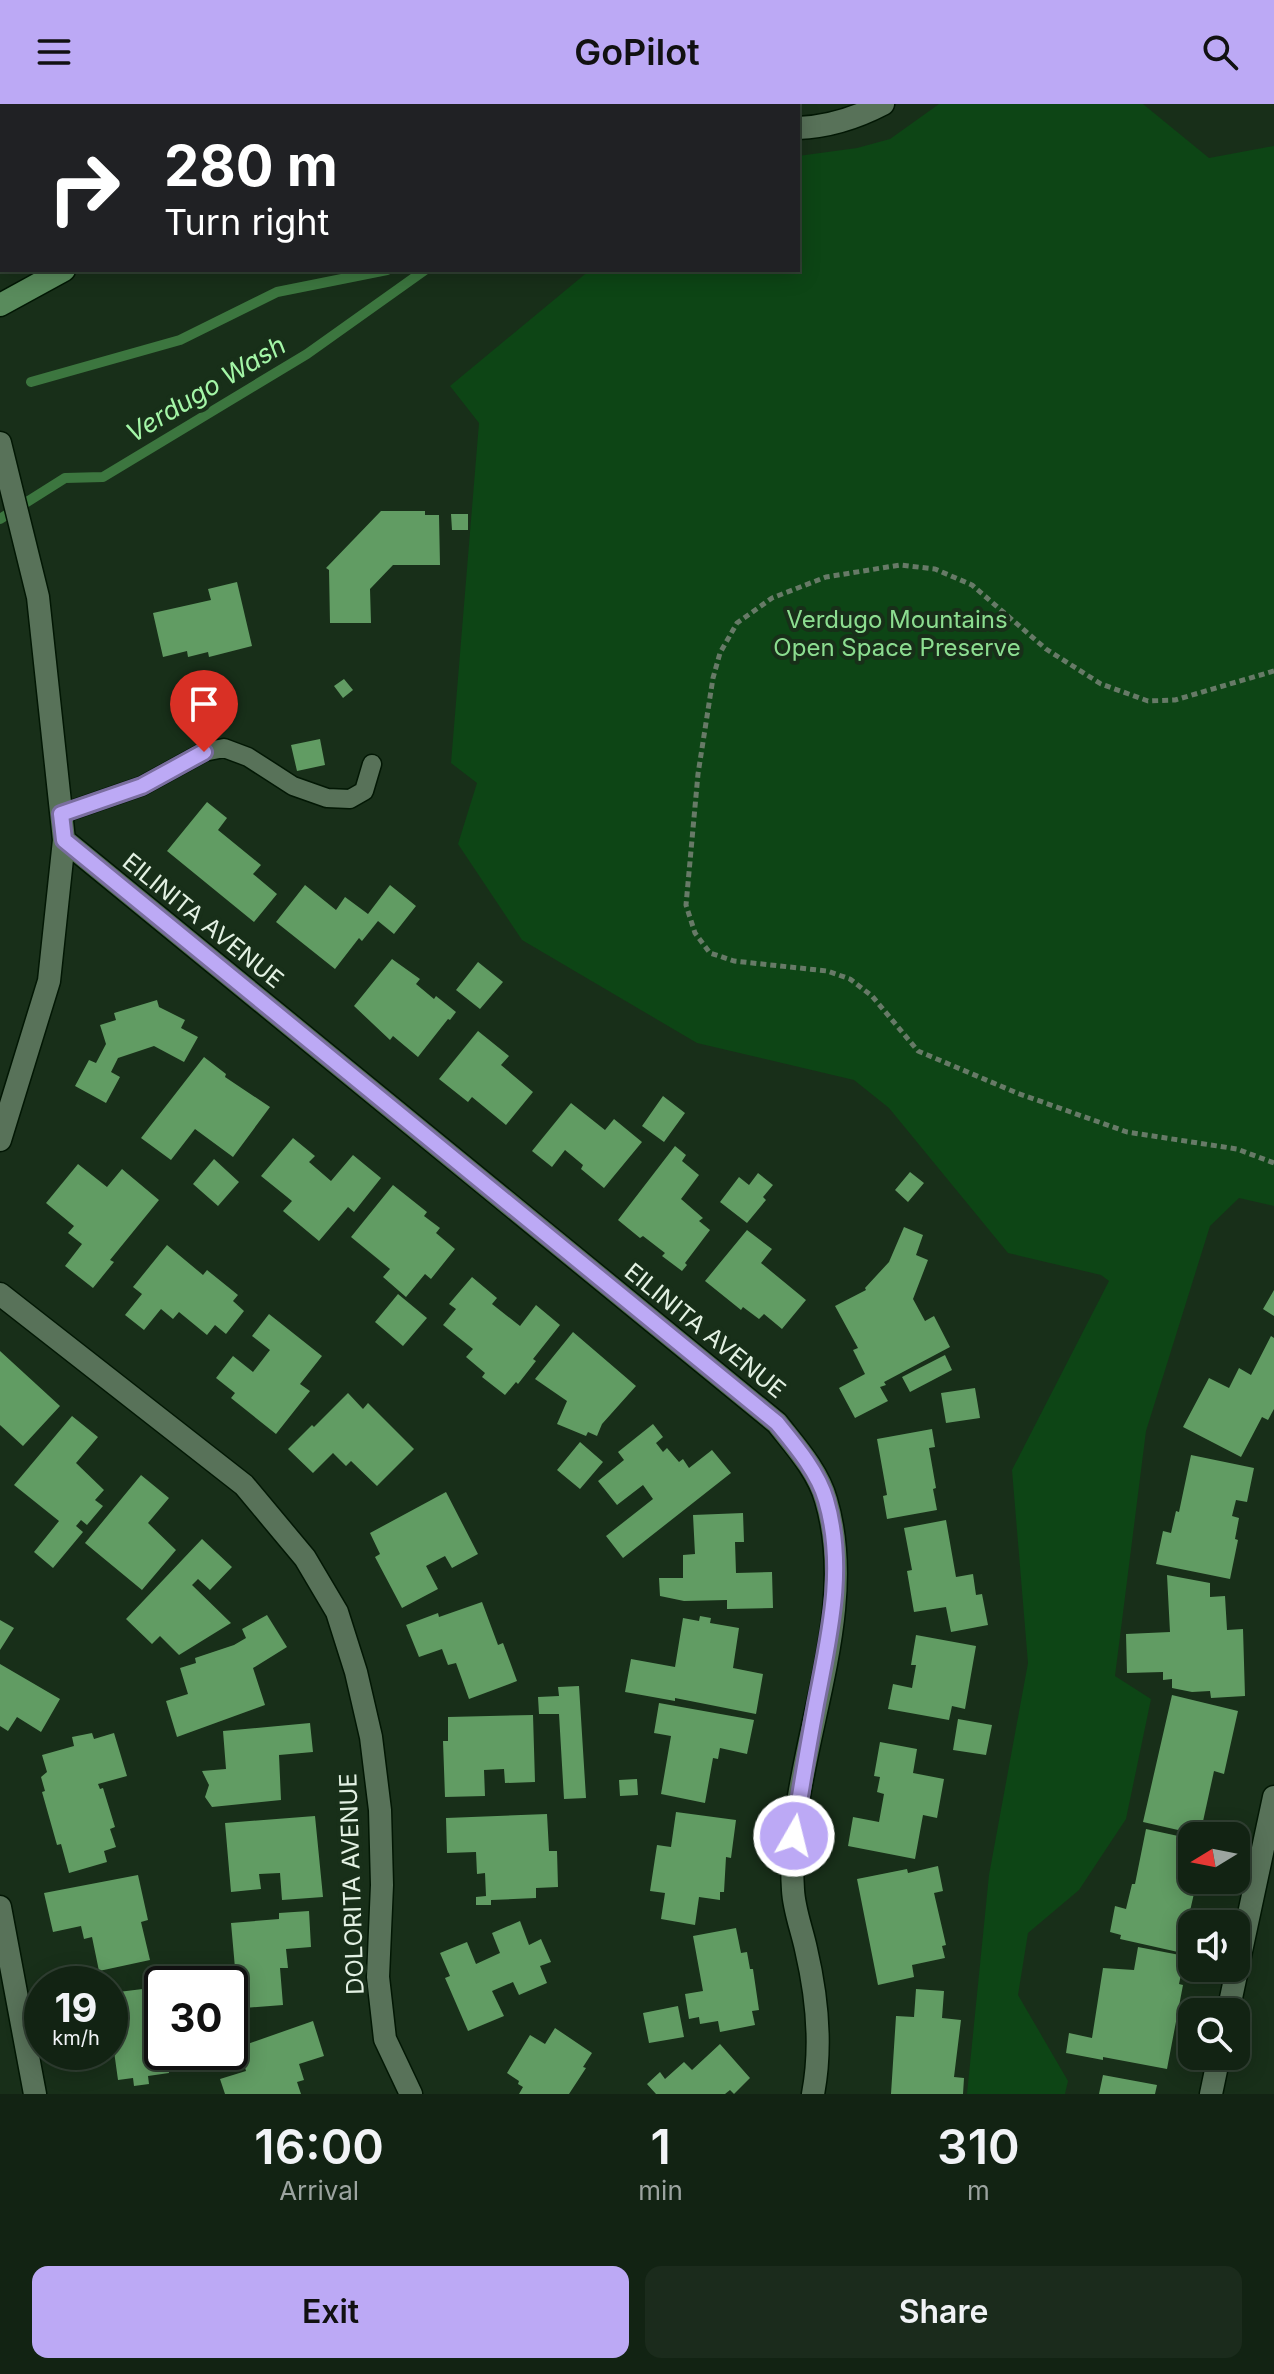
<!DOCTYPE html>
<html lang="en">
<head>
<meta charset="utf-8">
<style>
  :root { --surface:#122313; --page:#1b2b1c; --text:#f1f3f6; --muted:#9ca4a0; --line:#314033; --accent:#bca9f5 }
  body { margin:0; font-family:Inter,sans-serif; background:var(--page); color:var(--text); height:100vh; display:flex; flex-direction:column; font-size:30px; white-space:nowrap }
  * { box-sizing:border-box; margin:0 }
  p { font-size:26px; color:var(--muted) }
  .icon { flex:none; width:44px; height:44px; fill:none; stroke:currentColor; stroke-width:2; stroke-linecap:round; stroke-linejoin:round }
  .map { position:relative; height:1990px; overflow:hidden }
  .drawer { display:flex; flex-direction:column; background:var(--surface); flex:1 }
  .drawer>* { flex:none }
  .top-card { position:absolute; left:0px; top:0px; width:800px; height:168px; box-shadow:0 4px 20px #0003,0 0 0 2px var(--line); background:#202124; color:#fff; overflow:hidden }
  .needle { width:52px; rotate:260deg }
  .buttons { position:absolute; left:1178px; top:1718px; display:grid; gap:16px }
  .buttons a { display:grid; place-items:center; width:72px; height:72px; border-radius:16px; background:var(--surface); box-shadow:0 4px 20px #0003,0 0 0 2px var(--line); font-size:40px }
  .speed { position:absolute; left:24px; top:1862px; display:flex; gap:16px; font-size:40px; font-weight:700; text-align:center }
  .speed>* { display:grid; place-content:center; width:104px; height:104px; border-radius:50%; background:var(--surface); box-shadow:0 4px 20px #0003,0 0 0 2px var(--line); line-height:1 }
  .speed small { font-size:20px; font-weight:400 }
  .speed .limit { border:4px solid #111; border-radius:12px; background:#fff; color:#111 }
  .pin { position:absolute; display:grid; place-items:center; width:68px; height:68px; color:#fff; margin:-82px -34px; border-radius:50% 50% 50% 0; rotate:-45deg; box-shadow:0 0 8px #0007 }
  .pin .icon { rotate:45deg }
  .me { position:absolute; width:88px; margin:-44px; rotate:8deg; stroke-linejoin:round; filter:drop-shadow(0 0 6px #0008) }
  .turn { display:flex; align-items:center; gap:28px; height:168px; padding:0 32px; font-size:36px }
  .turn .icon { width:104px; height:104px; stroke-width:2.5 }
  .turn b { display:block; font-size:56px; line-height:68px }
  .eta { display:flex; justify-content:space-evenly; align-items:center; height:136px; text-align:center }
  .eta b { font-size:48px; font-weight:600; line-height:56px }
  .primary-button { display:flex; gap:16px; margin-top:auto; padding:16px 32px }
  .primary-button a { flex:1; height:92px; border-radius:16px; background:var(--accent); color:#111; font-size:32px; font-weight:600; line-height:92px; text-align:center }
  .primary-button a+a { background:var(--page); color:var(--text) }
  header { display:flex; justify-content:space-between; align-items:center; height:104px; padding:0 32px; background:var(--accent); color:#111; font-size:36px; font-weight:600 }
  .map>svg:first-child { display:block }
  .green { fill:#0d4515 }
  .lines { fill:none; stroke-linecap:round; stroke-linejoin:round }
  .stream { stroke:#3c763f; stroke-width:10 }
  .building { fill:#619c63 }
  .service-casing { stroke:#021704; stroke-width:21 }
  .minor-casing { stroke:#021704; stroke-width:25 }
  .secondary-casing { stroke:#021704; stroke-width:25 }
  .path { stroke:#677a67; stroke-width:5; stroke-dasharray:6 4; stroke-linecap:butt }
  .service { stroke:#587259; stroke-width:18 }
  .minor { stroke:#587259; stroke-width:22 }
  .secondary { stroke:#598b5c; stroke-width:22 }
  .route-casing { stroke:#7a6e9f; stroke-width:20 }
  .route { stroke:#bca9f5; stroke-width:14 }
  .labels { text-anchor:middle; stroke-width:8; stroke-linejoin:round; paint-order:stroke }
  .park-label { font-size:24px; fill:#8cdd90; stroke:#182f19 }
  .street-label { font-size:24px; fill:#e3f1e3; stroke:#182f19 }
  .water-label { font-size:26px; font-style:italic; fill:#a4f6a7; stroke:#182f19 }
</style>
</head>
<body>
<header><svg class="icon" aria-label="menu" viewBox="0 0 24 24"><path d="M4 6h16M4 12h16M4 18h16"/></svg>GoPilot<svg class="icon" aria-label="search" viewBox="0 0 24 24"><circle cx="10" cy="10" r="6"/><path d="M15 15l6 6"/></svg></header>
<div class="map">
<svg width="1274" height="1990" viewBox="0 0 1274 1990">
  <rect width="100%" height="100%" fill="#182f19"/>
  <!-- green -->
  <path class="green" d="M939,0H1143L1209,54L1274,42V1102L1239,1094L1210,1122L1146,1327L1115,1572L1151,1595L1126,1715L1079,1786L1028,1829L1018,1891L1068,1977L1065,1990H967L989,1771L1028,1559L1012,1366L1109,1177L1101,1171L1008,1149L889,1004L854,976L697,939L522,836L458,740L477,679L451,659L479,319L450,282L590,166H798V52L857,44L890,35Z"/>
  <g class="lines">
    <!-- stream -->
    <path class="stream" d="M611,2L613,0
      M31,278L180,236L277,188L387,166
      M0,415L65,374L103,373L307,250L425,166"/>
  </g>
  <!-- building -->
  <path class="building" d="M381,407H425V411H439L440,461H393L370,485L371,519H330L329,466L326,464Z
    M451,410H468V426H452Z
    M237,478L252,542L209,553L208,548L188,553L187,547L163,553L153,509L211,496L208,485Z
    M344,575L353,586L343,594L334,582Z
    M320,635L325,661L297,667L291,641Z
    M207,698L227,714L218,726L261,761L253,770L277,790L254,818L167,747Z
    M305,781L336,806L345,793L368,810L390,781L416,802L394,830L378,817L362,837L359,834L335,865L276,818Z
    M392,855L420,875L416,880L434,895L436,892L456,908L450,916L448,915L418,953L393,932L390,936L354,902Z
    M478,858L503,878L480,905L456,886Z
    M157,896L159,903L185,916L181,924L198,933L184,958L154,942L118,954L111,968L120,973L106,999L75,982L89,956L96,959L106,940L100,921L116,916L114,909Z
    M478,927L509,952L501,961L533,988L506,1021L472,993L468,998L439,975Z
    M204,953L226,970L225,973L270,1003L233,1053L195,1025L171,1056L141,1034Z
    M663,992L685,1009L664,1038L642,1022Z
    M571,999L605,1026L614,1015L642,1038L604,1084L581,1065L583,1061L565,1046L552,1063L532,1047Z
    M293,1034L315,1052L309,1058L331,1077L353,1051L381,1074L354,1108L348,1103L319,1137L283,1107L292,1097L261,1072Z
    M675,1042L686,1051L682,1057L699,1071L681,1095L703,1114L699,1117L710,1126L685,1159L687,1161L682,1167L662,1152L665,1149L643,1132L640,1134L618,1116Z
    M214,1055L239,1078L218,1102L193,1080Z
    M78,1060L107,1083L122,1065L159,1096L110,1156L114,1158L93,1184L65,1162L82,1140L68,1129L74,1122L46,1099Z
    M910,1068L924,1079L908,1098L895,1086Z
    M758,1069L773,1081L763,1093L766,1096L747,1119L720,1098L739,1073L749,1081Z
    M393,1081L427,1108L424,1112L440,1124L436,1129L455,1145L431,1175L425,1170L406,1193L383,1173L390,1165L351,1133Z
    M904,1123L923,1131L916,1151L928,1156L913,1195L925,1217L934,1212L950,1243L884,1278L886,1281L880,1283L888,1297L855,1314L839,1284L865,1270L853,1246L858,1244L835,1202L866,1186L865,1184L889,1158Z
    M747,1126L772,1145L761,1159L806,1196L782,1225L764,1210L759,1215L743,1203L741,1206L705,1177Z
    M167,1141L203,1171L207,1166L238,1191L233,1197L244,1207L226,1230L215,1221L207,1231L179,1208L173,1215L161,1205L144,1226L125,1211L142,1190L133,1183Z
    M472,1173L497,1194L492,1200L520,1222L536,1201L560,1221L533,1255L536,1257L518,1280L516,1278L505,1291L482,1273L485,1269L466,1253L473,1245L443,1221L456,1205L449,1200Z
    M1274,1186V1212L1263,1205Z
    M398,1190L427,1214L403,1242L375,1218Z
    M269,1210L322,1252L300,1280L310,1287L276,1330L231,1294L235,1289L216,1274L233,1252L253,1268L270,1246L252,1232Z
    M573,1228L636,1282L602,1320L597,1332L588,1328L586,1332L557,1320L567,1297L535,1275Z
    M1271,1232L1274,1234V1305L1268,1316L1262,1313L1241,1353L1183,1323L1209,1274L1229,1284L1239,1264L1251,1271Z
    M0,1247L60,1302L23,1342L0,1321Z
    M945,1251L952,1266L910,1288L902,1273Z
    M975,1284L980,1314L946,1319L941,1289Z
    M348,1289L363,1305L368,1299L414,1345L377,1382L351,1357L346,1362L333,1349L313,1369L288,1345L312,1321L314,1323Z
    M72,1312L98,1333L76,1359L104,1386L95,1396L103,1402L87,1421L81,1416L76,1422L83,1428L53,1464L34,1448L59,1417L14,1381Z
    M653,1320L663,1333L656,1339L663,1348L667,1344L679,1358L683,1355L689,1364L712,1346L731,1369L623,1454L606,1432L653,1395L643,1381L617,1401L598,1377L624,1356L618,1348Z
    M932,1325L935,1343L929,1344L936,1384L933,1385L937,1406L887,1415L883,1392L887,1391L877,1335Z
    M580,1338L603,1358L580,1385L557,1366Z
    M1191,1351L1254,1364L1247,1398L1236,1396L1232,1412L1239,1414L1235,1435L1238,1436L1230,1475L1156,1460L1163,1427L1171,1429L1176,1407L1179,1408Z
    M141,1371L169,1394L148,1419L176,1446L142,1486L85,1439Z
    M446,1388L478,1450L452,1464L445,1452L426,1462L438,1485L402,1504L375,1453L380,1450L370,1429Z
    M743,1409L744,1438H735L736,1469L772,1468L773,1504L727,1505V1496L684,1497L660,1492L659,1474H683V1451L695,1450L693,1411Z
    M946,1416L956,1473L973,1470L976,1491L982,1490L988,1521L951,1528L946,1503L914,1508L907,1467L912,1466L904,1424Z
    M202,1435L232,1463L210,1486L198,1475L192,1481L231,1519L179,1551L160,1532L152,1540L126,1515Z
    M1167,1471L1210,1479V1493L1225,1492L1227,1526L1243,1525L1245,1592L1211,1594L1210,1587L1192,1588L1172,1584V1575L1163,1576V1568L1127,1569L1126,1530L1170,1528Z
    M482,1498L498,1541L503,1539L517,1577L469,1595L456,1559L448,1561L442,1545L419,1553L406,1521L438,1509L439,1513Z
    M267,1511L287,1543L253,1564L265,1601L177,1633L166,1597L188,1590L180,1564L196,1559L195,1554L234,1541L246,1534L242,1525Z
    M700,1512L711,1514L710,1519L739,1524L733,1564L763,1570L756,1610L675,1594V1597L625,1588L631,1555L675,1563L683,1514L699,1517Z
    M0,1516L14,1524L0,1546Z
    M916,1531L976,1542L965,1605L952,1602L949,1616L888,1605L893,1580L912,1584L916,1561H911Z
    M0,1560L60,1595L41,1628L17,1613L8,1627L0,1622Z
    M579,1582L586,1694L564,1695L559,1610H539L538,1593L559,1592L558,1583Z
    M1172,1591L1238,1607L1224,1670L1214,1667L1200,1731L1143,1718Z
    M659,1599L754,1616L747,1650L720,1644L718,1655L713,1654L705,1699L661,1690L671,1632L654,1629Z
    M533,1611L535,1678L505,1679L504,1665L484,1666L485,1692L445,1693L443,1637H448V1613Z
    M958,1615L992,1621L986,1651L953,1646Z
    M310,1619L313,1648L279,1651L281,1696L212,1703L205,1693L209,1681L202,1667L226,1665L223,1627Z
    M92,1629L94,1635L114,1629L127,1672L98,1680L100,1685L103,1684L115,1723L110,1725L116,1743L104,1747L107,1758L69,1769L61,1740L57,1741L42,1688L45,1687L41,1673L47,1668L42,1651L74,1642L72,1633Z
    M880,1638L917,1645L913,1669L944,1675L937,1714L923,1711L915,1755L848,1742L853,1713L879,1718L884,1690L877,1688L880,1673L874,1672Z
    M637,1675L638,1691L620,1692L619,1676Z
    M676,1708L736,1716L731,1754L726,1753L724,1788H720V1796L699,1793L695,1821L661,1815L665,1789L650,1787L657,1741L671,1743Z
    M547,1710L549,1747H557L558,1783L536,1784V1794L491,1796V1801H476V1793L486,1792L485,1769L477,1770L476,1748L447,1749L446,1714Z
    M315,1712L323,1793L282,1796L280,1769L259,1770L261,1785L231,1788L225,1719Z
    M1146,1725L1192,1735L1190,1784L1195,1785L1190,1807L1196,1809L1187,1850L1120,1835L1121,1831L1110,1828L1115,1802L1126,1805L1132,1780H1135Z
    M938,1762L943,1787L934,1789L946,1841L942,1842L945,1854L912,1861L914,1873L878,1881L857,1775L907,1765L908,1769Z
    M138,1771L148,1816L141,1818L150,1856L99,1867L92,1833L84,1835L81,1822L53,1828L44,1789Z
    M309,1807L311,1843L286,1845L288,1864H280L283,1901L232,1905L228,1865L235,1864L231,1819L279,1815V1809Z
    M520,1817L529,1841L541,1835L551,1858L540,1862L547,1879L519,1891L513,1878L492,1887L504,1912L468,1927L445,1874L450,1872L440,1849L467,1838L476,1860L500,1849L492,1829Z
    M736,1824L741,1849L747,1848L750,1865H753L759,1906L752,1907L755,1921L720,1928L718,1917L700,1920L699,1913L689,1915L685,1890L703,1887L693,1832Z
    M1138,1843L1185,1852L1179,1880L1183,1881L1167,1965L1103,1953V1956L1066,1949L1069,1929L1092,1934L1103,1864L1134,1866Z
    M151,1884L157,1930L162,1929V1948H166L169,1969L148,1972L149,1980L134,1982L133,1974L118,1976L113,1940L110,1941V1889Z
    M916,1885L944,1887L942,1914L961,1916L954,1973L964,1974L963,1990H891L896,1912L914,1913Z
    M678,1902L684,1933L649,1939L643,1909Z
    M313,1917L324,1952L299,1960L304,1976L297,1978L301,1990H225L220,1975L246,1967L239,1943Z
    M555,1924L592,1949L583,1963L586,1964L569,1990H519L523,1983L518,1980L519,1977L507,1969L530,1931L545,1940Z
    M720,1940L750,1974L734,1990L730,1986L725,1990H656L647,1980L660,1968L665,1975L684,1958L692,1966Z
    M1103,1971L1157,1981L1155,1990H1099Z"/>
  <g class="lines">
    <!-- service casing -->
    <g class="service-casing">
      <path id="service" d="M61,710L142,682L204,648L224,644L248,653L293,682L327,694L350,695L364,687L372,660"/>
    </g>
    <!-- minor casing -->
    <g class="minor-casing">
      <path id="minor" d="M695,0L697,2
        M798,24C827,23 858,13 883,0
        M0,339L38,493L64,736L49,877L0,1036
        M64,736L777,1319C795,1342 818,1367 826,1396C863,1520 784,1658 793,1786C794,1806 802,1826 806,1845C817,1892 822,1943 813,1990
        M0,1190L244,1381L305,1454L337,1508L356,1568L371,1633L380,1706L382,1781L378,1873L385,1935L411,1990
        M0,1803L35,1990
        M1228,1908L1274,1693
        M1211,1990L1219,1952"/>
    </g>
    <!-- secondary casing -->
    <g class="secondary-casing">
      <path id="secondary" d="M308,2L310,0
        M0,201L64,166"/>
    </g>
    <!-- path -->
    <path class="path" d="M1274,567L1175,596L1148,597L1101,580L1046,545L972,481L935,465L900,461L826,473L772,494L737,519L720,549L713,574L698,670L686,801L695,829L710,849L734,857L827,867L850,875L872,892L918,947L1017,989L1127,1028L1237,1045L1274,1059"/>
    <!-- service -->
    <use href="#service" class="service"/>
    <!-- minor -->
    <use href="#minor" class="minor"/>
    <!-- secondary -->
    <use href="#secondary" class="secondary"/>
  </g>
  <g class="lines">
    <!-- route casing -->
    <g class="route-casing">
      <path id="route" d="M204,648L142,682L61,710L64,736L777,1319C795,1341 818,1368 826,1396C846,1464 829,1532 816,1600C808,1644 800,1688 794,1732"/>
    </g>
    <!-- route -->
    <use href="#route" class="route"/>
  </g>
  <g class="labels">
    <!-- park labels -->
    <g class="park-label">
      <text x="897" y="524">Verdugo Mountains<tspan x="897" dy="28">Open Space Preserve</tspan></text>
    </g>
    <!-- street labels -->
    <g class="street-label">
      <text transform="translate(203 817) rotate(39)" y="8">EILINITA AVENUE</text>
      <text transform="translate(705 1227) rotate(39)" y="8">EILINITA AVENUE</text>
      <text transform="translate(352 1780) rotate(-92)" y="8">DOLORITA AVENUE</text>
    </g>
    <!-- water labels -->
    <g class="water-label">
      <text transform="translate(206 285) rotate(-31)" y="9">Verdugo Wash</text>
    </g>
  </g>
</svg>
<div class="buttons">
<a><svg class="needle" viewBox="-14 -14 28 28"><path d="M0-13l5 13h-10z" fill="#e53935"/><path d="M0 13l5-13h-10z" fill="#9ca4a0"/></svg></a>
<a><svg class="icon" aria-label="sound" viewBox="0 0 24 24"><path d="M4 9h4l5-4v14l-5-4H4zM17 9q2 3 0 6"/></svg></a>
<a><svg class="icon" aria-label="search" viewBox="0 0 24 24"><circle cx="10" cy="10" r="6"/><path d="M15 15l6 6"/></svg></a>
</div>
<div class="speed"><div>19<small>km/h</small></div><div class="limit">30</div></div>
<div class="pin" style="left:204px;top:648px;background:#d93025"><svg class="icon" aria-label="arrive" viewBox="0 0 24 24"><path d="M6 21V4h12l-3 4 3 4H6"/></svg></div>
<svg class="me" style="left:794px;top:1732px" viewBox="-20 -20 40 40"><circle r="17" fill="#bca9f5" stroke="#fff" stroke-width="3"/><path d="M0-11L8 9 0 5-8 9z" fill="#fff"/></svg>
<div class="top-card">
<div class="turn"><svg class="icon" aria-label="right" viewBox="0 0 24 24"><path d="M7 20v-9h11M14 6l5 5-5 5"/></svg><div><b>280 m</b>Turn right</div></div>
</div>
</div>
<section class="drawer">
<div class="eta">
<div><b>16:00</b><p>Arrival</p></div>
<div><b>1</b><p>min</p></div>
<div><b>310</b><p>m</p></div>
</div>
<div class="primary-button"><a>Exit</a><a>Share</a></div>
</section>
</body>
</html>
